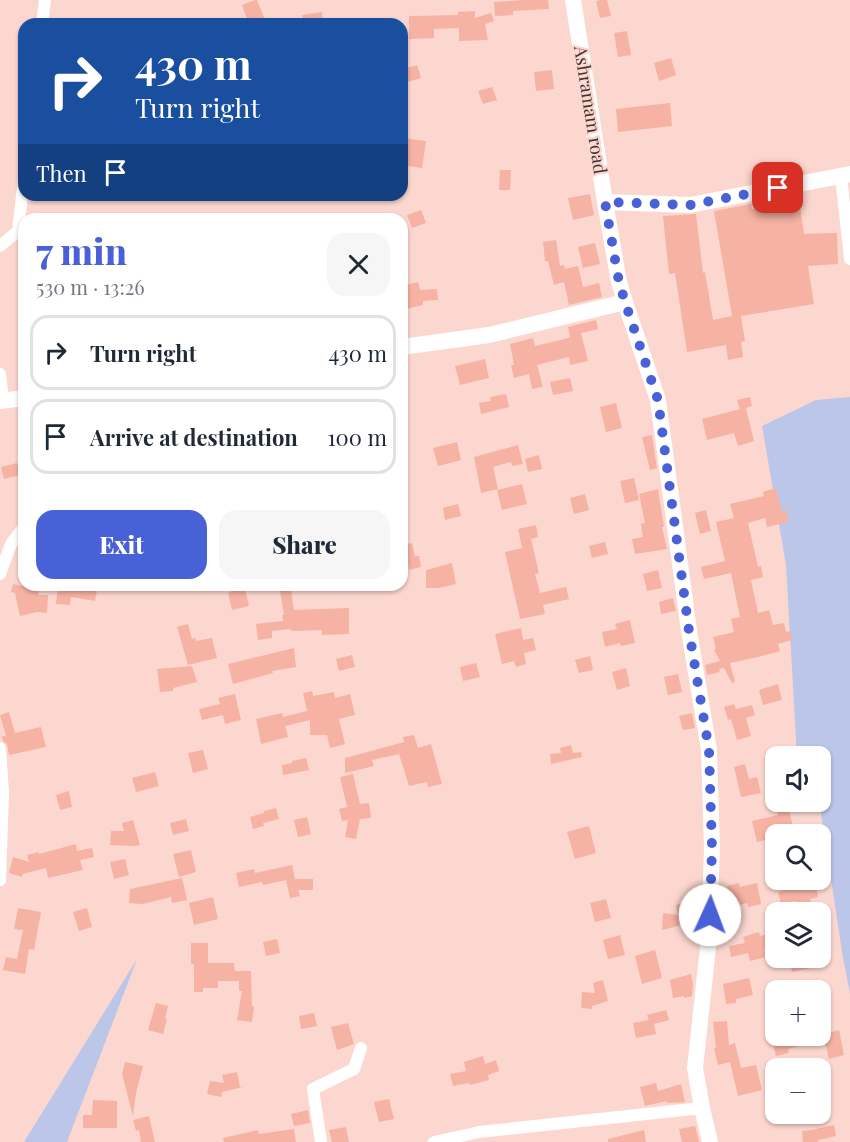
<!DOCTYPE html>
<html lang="en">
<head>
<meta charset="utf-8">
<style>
  :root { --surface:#fff; --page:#f6f6f7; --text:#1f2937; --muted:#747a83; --line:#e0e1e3; --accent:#4961d6 }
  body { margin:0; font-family:"Playfair Display",serif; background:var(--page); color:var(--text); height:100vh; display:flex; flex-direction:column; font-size:22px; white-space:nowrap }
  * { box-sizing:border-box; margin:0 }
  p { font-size:20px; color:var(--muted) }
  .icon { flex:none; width:33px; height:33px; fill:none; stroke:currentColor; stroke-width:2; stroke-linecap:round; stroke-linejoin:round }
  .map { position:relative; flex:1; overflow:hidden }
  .sheet { position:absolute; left:18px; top:213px; width:390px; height:378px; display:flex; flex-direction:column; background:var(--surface); border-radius:18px; box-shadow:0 2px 4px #0004 }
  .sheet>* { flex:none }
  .hud { position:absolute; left:18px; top:18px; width:390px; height:183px; border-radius:18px; box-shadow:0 2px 4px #0004; background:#1a4fa0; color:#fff; overflow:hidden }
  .controls { position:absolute; left:765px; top:746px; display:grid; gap:12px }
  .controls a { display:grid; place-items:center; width:66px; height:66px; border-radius:12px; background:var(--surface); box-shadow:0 2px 4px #0004; font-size:30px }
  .pin { position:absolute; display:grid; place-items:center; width:51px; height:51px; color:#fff; margin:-26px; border-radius:12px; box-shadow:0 3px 9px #0006 }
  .me { position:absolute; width:66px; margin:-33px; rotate:2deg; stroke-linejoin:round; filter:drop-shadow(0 0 4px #0008) }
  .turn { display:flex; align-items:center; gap:21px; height:126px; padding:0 18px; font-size:27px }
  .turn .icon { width:78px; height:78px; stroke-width:2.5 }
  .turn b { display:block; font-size:42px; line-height:51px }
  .then { display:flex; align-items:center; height:57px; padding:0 18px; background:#0003; gap:12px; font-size:22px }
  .round { display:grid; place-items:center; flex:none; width:63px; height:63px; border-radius:18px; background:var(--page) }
  .overview { display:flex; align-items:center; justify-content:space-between; height:102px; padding:0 18px }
  h1 { font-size:36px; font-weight:800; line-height:45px; color:var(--accent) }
  .action { display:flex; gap:12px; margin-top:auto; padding:12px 18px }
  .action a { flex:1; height:69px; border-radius:18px; background:var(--accent); color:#fff; font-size:24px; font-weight:800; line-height:69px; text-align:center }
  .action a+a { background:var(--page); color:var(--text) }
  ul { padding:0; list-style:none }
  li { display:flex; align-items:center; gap:18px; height:75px; margin:0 12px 9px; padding:0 6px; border:3px solid var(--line); border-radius:18px }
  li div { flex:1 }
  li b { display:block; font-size:22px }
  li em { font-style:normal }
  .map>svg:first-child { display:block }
  .green { fill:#bbc6e9 }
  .building { fill:#f6b2a3 }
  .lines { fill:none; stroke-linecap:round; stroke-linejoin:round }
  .street { stroke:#fff; stroke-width:12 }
  .secondary { stroke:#fff; stroke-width:16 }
  .route { stroke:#4961d6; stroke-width:10; stroke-dasharray:0 18 }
  .labels { text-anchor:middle; stroke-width:4.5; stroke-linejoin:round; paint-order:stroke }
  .street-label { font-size:18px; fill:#40322e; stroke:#fcd7cf }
</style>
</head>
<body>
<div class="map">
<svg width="850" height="1142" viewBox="0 0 850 1142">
  <rect width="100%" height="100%" fill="#fcd7cf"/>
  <!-- green -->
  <path class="green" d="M850,397V994L843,958L819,801L820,756H797L786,565L762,426L816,400Z
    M137,959L67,1142H24Z"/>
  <!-- building -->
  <path class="building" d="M255,0H257L265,20L253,24H249L242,5Z
    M524,0H548L549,9L513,11V15L495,16L494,2Z
    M601,0H607L611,16L600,18L596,1Z
    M475,11V18L491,13L494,21L485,24L488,40L459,41V28L434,29V38L409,39V16L458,15V12Z
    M322,12L323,24H304L302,15Z
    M627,31L631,55L618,57L614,33Z
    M671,58L676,75L659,81L654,63Z
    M417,65L421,78L408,82L403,69Z
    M552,70L554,89L536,91L534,72Z
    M492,87L497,100L483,104L478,91Z
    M670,103L672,126L618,132L616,109Z
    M402,138L426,141L422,168L402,165Z
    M500,170H511L510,190H499Z
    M590,194L594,215L573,220L568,198Z
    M800,194L802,207H800L804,234L837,233L838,264L808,266L814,304L741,316L745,341L741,342L743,357L728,360L726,345L687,352L675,273L669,274L663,216L696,214L703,273L705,272L713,320L732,316L714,211L751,204L752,209L781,203L780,198Z
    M421,210L426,223L412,228L407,215Z
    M556,240L560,266L564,265L565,269L578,266L583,287L599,283L602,297L569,305L564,282L554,285L548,261H545L543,242Z
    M595,243L600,264L583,268L578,247Z
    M418,282L420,290L437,289L438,300L423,301V305L402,310V286Z
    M596,320L598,329L581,333L588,361L570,365L569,357L537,365L543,387L532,389L529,374L514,378L511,365H514L510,344L533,338L535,346L565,339L570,337L568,327Z
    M485,359L489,378L460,385L455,366Z
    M570,378L573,391L553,395L550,382Z
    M506,394L509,407L481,414L479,403L491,401L490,397Z
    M750,397L752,406L746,408L754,441L738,446L734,433L707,440L702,419L740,409L737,400Z
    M616,403L622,428L606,432L600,407Z
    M652,435L657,468L650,470L642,437Z
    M457,442L461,460L438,466L433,448Z
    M518,445L523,464L512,466L511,462L493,467L498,489L481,493L474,457Z
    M539,455L542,469L528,472L525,459Z
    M17,463L20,475L4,479L1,467Z
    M634,478L639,500L625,503L620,481Z
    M522,484L527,504L502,510L497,490Z
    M776,488L782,511L786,510L789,522L767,527L765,518L748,523L758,567L761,566L763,577L751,580L758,613L769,610L773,625L784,623L786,632L790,631L792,640L778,644L780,651L758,657L730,663L735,682L732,683L724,668L719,669L720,672L707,675L705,665L720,661L714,650L716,649L713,637L734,632L731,619L740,617L731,573L704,579L701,567L725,561L716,522L734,518L730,504L764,496L763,492Z
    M658,489L664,527H662L667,549L635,554L632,539L643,537L641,524L645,523L639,494Z
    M585,494L589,510L574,514L570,498Z
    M458,504L461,516L445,520L443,508Z
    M706,510L711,531L700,534L695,513Z
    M536,525L538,537L531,539L539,573L535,574L540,593L566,587L569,599L543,605L545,614L520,619L505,552L522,548L518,529Z
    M605,542L608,554L592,558L589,546Z
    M412,543L415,556H419L421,567L409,570L408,563L402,564V545Z
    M452,563L456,584L439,588H426V570Z
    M658,570L662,588L647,591L643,574Z
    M13,584L39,590L38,595H48L47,613L37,612L20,616L15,593L11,592Z
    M58,585L78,587V585H98L95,601L71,597L70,605L56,604Z
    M229,585H244L249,606L232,610L228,593L231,592Z
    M291,589L294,610L349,608V634L322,635V630L291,631V629L272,631V638L258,640L256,624L283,621L282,615H284L280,591Z
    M673,598L676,611L661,614L659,602Z
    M630,620L635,643L621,646L620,643L605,647L602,632L617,629L615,624Z
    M188,624L192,639L195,638L196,641L212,638L217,658L188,665L177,627Z
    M521,628L523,640L533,638L536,650L524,653L526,664L516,667L514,661L502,664L495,634Z
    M294,648L296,667L272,671L273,673L233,684L228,664Z
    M352,655L355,667L339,671L336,659Z
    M590,656L593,670L579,673L575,660Z
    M476,663L480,677L463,681L460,667Z
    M192,666L197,682L173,688V691L160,692L157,669Z
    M626,668L630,686L617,690L612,672Z
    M678,674L682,692L668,695L664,677Z
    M778,684L782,700L763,705L759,690Z
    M312,691L313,696L334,692L335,698L350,694L355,715L339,719L345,744L330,748L327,735H310V720L285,726L288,737L261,744L256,719L282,713L283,717L307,711L303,693Z
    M235,694L241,720L225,724L223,715L202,720L199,709L220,704L218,698Z
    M734,704L736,709L752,705L755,715L746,718L751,736L737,740L731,719L728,720L724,707Z
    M9,712L15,733L41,727L46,747L9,755L7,744L3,741L2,736H6L0,715Z
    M692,713L695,728L683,730L679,716Z
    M414,735L418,748L431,744L442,784L428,787L427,782L409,786L399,754L372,760L374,766L345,773V758L404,742L403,737Z
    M571,745L573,753L581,752L582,757L551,764L550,754L561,753L560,748Z
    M203,750L208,769L193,773L188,753Z
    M306,758L309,770L283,775L282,765L292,763V761Z
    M745,764L749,779L757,777L761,793L741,797L734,767Z
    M155,772L159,786L136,792L132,778Z
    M353,774L360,804L369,803L371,818L360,819L356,839L345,837L348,820L342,821L339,809L347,807L340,777Z
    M69,791L72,807L60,810L56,795Z
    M774,801H787L793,827L775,831L776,837L757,842L752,821L778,815Z
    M276,808L279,819L263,823L264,826L253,829L250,817L264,813V811Z
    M307,817L311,834L298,837L294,820Z
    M186,819L189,831L173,835L170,823Z
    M133,820L140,845L136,846L110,845L111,831H124L122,823Z
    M589,826L596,853L575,859L567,832Z
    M76,844L77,851L92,848L94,857L80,860L83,870L48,878L46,868L23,874L22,877L9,873L13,857L29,862L27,855L39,852V854Z
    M191,850L196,872L179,877L173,854Z
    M125,859L129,875L114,879L110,862Z
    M292,865L295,879H313V890H298L300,896L290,898L286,880L263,885L262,882L239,887L236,873L254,869L255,873Z
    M182,878L187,900L172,903L171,897L143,904L129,903L130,889Z
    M815,881L818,897L810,899L813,912H799L796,901L781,904L778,892L797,887V885Z
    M739,883L740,887L757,883L761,904L748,907L747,903L732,907L727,886Z
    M213,897L218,919L194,925L189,903Z
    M606,899L611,918L595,922L590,903Z
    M689,901L694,922L662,930L663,913L678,915L676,905Z
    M18,908L41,912L34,950L29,949L25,974L3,970L6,957L17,959L23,930L14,929Z
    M87,908L92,927L79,931L73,912Z
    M759,932L760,936L776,932V948L764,950L766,957L750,961L748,953L731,957L729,946L745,943L743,937Z
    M620,935L625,955L608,959L603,940Z
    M277,939L280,953L266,956L263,942Z
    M191,943H208V963H234L235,971H251L252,1006L254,1007L252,1022L237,1020L242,991H239V981H218V988H203V992H194V964H191Z
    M655,950L662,978L642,984L635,956Z
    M789,957H808L811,968L792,972Z
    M691,974L693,985L692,996L684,998V996L673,998L670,980Z
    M749,978L753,995L736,999V1003L726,1004L723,984Z
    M603,980L608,1001L592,1006V1009L581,1008L582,992L595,993L593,983Z
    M156,1003L168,1006L165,1018L167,1019L163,1034L148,1030Z
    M666,1010L669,1020L654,1024L656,1034L636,1038L633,1023L649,1020L647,1015Z
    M314,1013L317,1026L301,1029L299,1016Z
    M727,1021L729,1045L735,1043L741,1068L756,1065L762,1090L738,1096L730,1062L718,1065L714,1048H716L713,1022Z
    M348,1023L354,1044L337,1050L331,1027Z
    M839,1030L844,1055L829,1059L823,1034Z
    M787,1035H801L804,1045L788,1049L789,1053L776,1056L772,1041L787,1037Z
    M483,1056L485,1064L496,1060L499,1071L488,1075L489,1080L470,1085L469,1083L453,1086L450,1074L466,1071L464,1062Z
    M125,1062L143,1066L136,1093L133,1116L122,1074Z
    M237,1072L240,1087H243L222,1092L221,1097L207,1094L210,1081L224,1083L222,1075Z
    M656,1083L658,1091L681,1084L685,1102L667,1103L666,1101L645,1106L640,1087Z
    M389,1099L394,1119L379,1122L374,1102Z
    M93,1100L117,1101V1128H83V1115H92Z
    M308,1110L310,1123L294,1126L291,1114Z
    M149,1116L155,1142H141L139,1130L136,1131L133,1120Z
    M834,1125L836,1136L818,1140V1142H803L802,1131L812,1130Z
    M695,1126L699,1142H682L679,1129Z
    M346,1127L349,1142H332L329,1130Z
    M294,1129L296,1142H224L223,1138L258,1130L259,1134Z
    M644,1130L646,1142H608V1139Z"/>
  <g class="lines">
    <!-- street -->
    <path class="street" d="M42,24L45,0
      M841,176L850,259
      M0,246L18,231L24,178
      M0,374L3,400
      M0,574L11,544L24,527
      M0,748L3,793L0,880
      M321,1142L313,1089L354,1069L361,1048
      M434,1142L479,1132L702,1108"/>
    <!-- secondary -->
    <path class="secondary" d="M573,0L605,202L619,282L625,302L658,400L689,631L709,750L712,848L709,938L695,1068L702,1108L710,1142
      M605,202L690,205L850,174
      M402,347L489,335L625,302
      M0,401L24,398"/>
  </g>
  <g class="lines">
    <!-- route -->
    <path class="route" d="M710,915L712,848L709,750L689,631L658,400L625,302L619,282L605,202L690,205L778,188"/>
  </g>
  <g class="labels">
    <!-- street labels -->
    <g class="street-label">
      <text transform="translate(590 110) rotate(81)" y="6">Ashramam road</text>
    </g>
  </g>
</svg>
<div class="controls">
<a><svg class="icon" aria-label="sound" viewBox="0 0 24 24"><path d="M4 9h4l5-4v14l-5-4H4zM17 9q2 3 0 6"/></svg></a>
<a><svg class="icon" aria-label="search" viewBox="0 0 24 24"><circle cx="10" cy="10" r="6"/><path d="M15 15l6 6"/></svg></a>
<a><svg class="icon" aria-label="layers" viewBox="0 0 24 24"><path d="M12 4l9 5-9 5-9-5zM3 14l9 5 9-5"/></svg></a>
<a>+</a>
<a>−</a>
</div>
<div class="pin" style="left:778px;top:188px;background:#d93025"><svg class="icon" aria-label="arrive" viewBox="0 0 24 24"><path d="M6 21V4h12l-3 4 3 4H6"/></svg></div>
<svg class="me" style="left:710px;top:915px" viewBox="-20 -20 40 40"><circle r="19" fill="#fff"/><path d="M0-13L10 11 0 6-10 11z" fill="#4961d6"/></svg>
<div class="hud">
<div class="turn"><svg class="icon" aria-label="right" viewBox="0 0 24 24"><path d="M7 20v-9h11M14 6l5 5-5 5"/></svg><div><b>430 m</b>Turn right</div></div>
<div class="then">Then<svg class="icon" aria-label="arrive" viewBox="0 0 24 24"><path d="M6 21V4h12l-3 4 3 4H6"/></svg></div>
</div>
<section class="sheet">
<div class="overview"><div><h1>7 min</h1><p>530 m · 13:26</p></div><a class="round"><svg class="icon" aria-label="close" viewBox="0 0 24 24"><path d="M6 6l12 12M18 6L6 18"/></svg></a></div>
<ul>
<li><svg class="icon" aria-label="right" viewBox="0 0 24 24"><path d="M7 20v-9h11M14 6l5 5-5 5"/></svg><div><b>Turn right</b></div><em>430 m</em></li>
<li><svg class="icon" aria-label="arrive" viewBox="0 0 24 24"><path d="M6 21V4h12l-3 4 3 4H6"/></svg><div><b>Arrive at destination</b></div><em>100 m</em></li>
</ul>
<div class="action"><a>Exit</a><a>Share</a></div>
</section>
</div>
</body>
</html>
